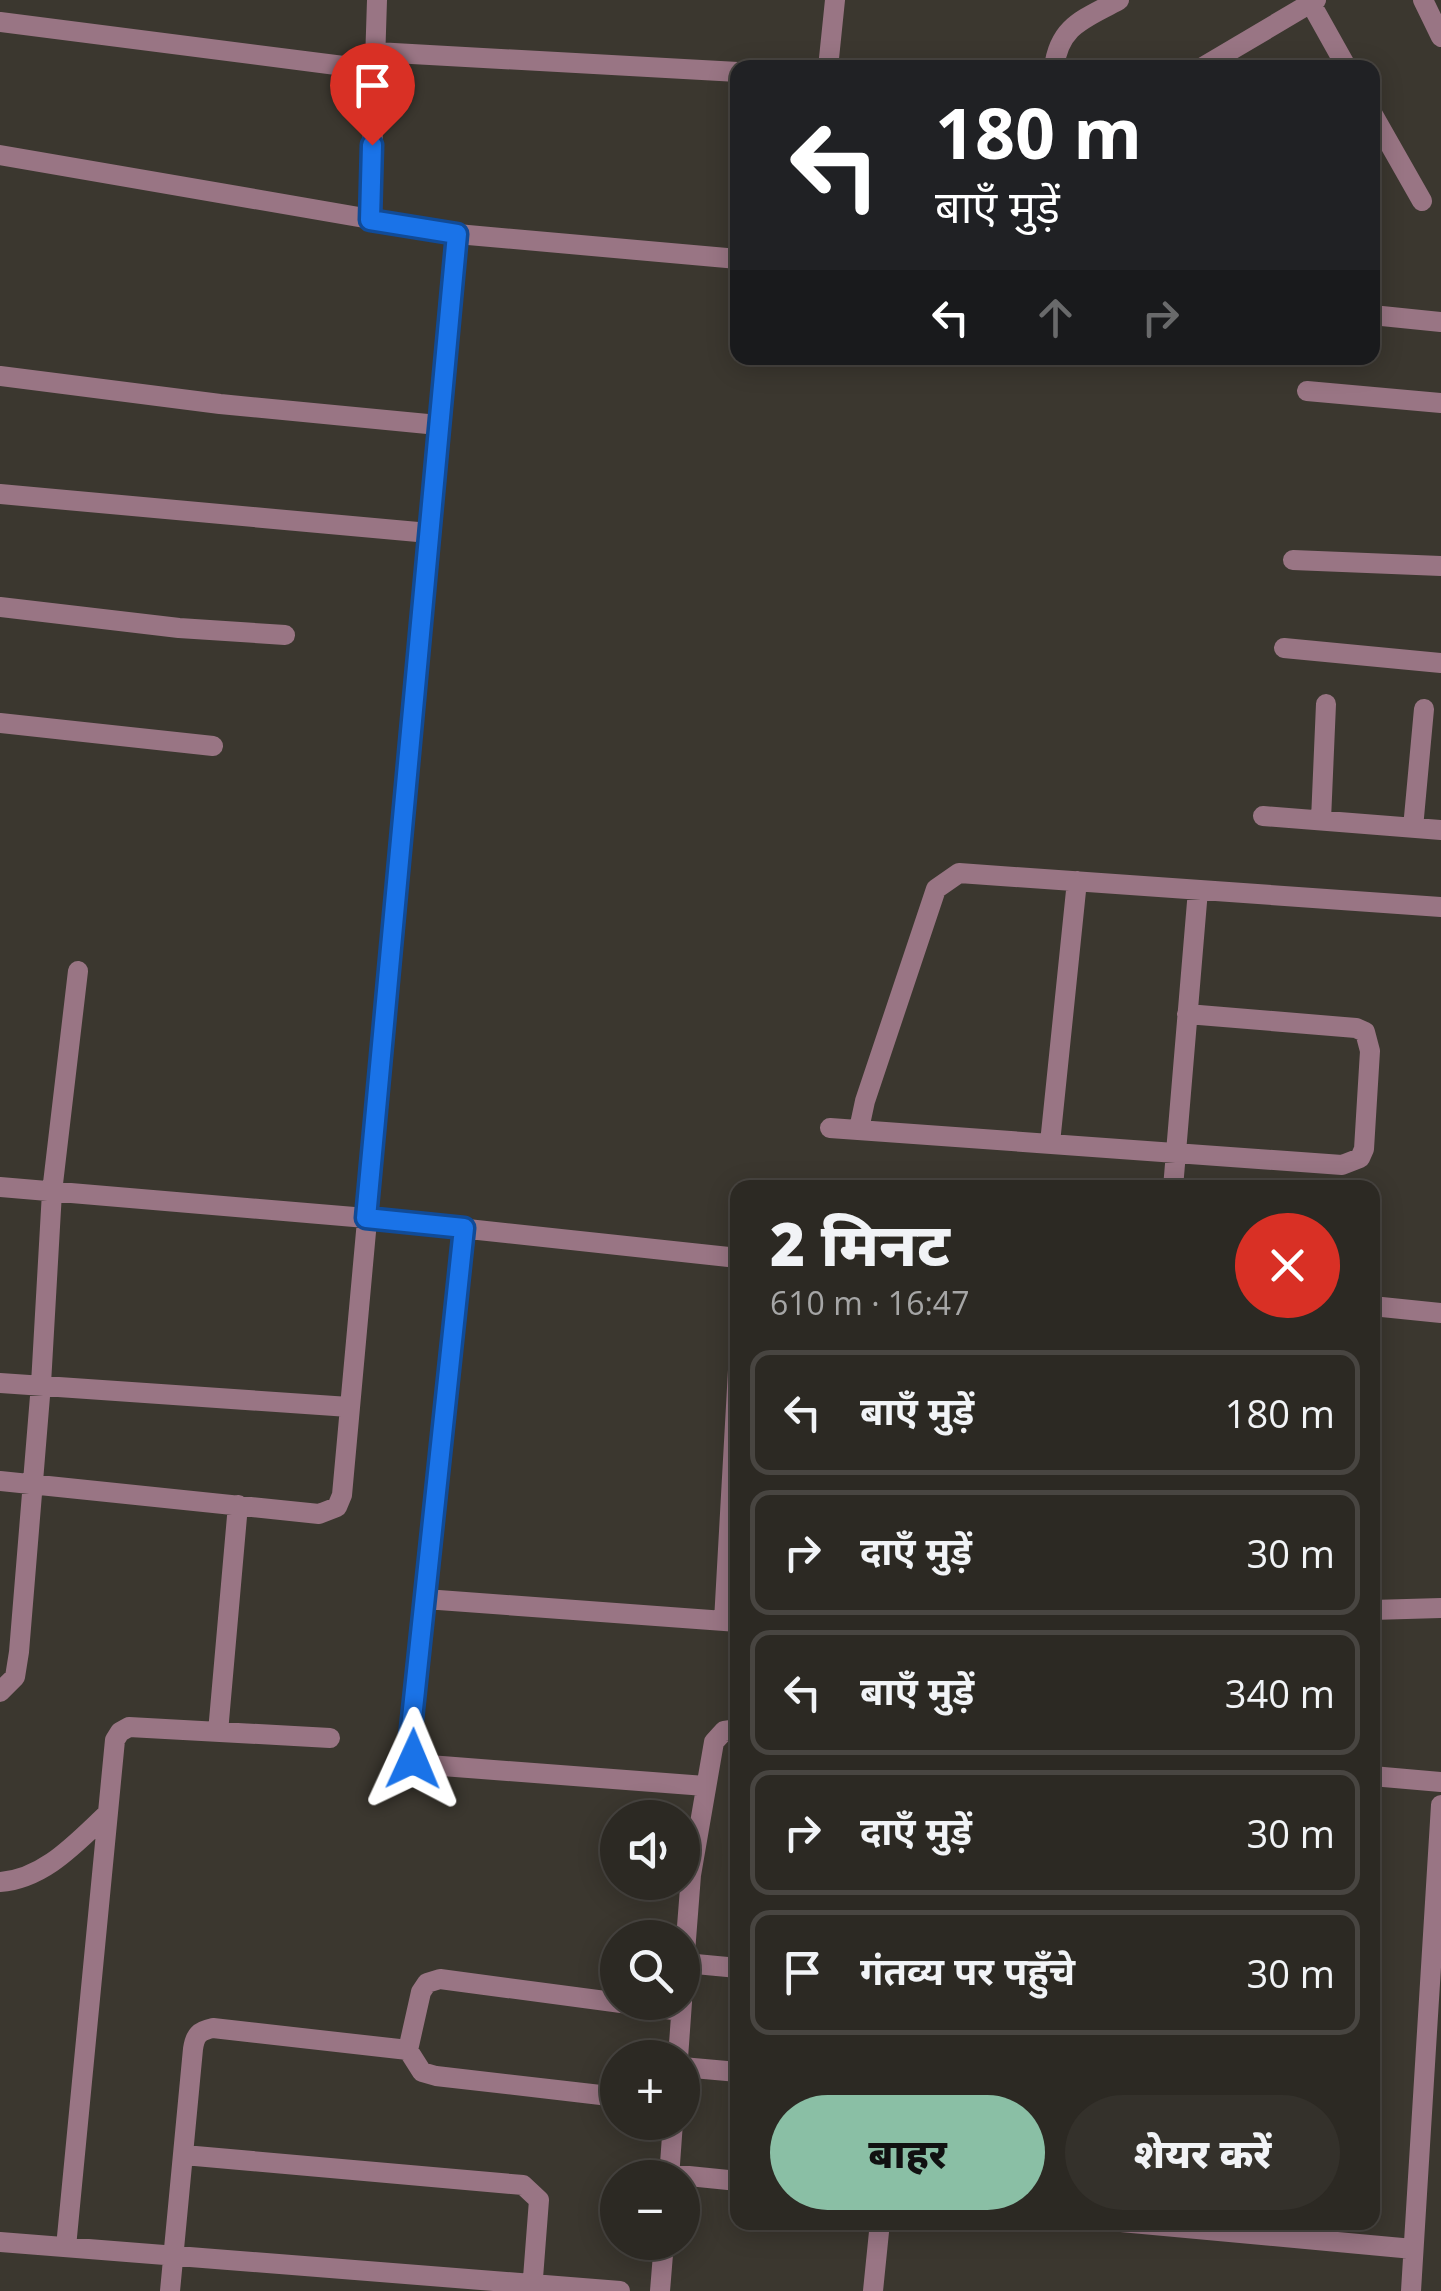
<!DOCTYPE html>
<html lang="hi">
<head>
<meta charset="utf-8">
<style>
  :root { --surface:#2c2923; --page:#34312b; --text:#f1f3f6; --muted:#a6a6a6; --line:#484541; --accent:#8abfa5 }
  body { margin:0; font-family:"Open Sans","Noto Sans Devanagari",sans-serif; background:var(--page); color:var(--text); height:100vh; display:flex; flex-direction:column; font-size:38px; white-space:nowrap }
  * { box-sizing:border-box; margin:0 }
  p { font-size:32px; color:var(--muted) }
  .icon { flex:none; width:55px; height:55px; fill:none; stroke:currentColor; stroke-width:2; stroke-linecap:round; stroke-linejoin:round }
  .map { position:relative; flex:1; overflow:hidden }
  .details { position:absolute; left:730px; top:1180px; width:650px; height:1050px; display:flex; flex-direction:column; background:var(--surface); border-radius:20px; box-shadow:0 5px 25px #0003,0 0 0 2px var(--line) }
  .details>* { flex:none }
  .banner { position:absolute; left:730px; top:60px; width:650px; height:305px; border-radius:20px; box-shadow:0 5px 25px #0003,0 0 0 2px var(--line); background:#202124; color:#fff; overflow:hidden }
  .buttons { position:absolute; left:600px; top:1800px; display:grid; gap:20px }
  .buttons a { display:grid; place-items:center; width:100px; height:100px; border-radius:50%; background:var(--surface); box-shadow:0 5px 25px #0003,0 0 0 2px var(--line); font-size:50px }
  .pin { position:absolute; display:grid; place-items:center; width:85px; height:85px; color:#fff; margin:-102px -42px; border-radius:50% 50% 50% 0; rotate:-45deg; box-shadow:0 0 10px #0007 }
  .pin .icon { rotate:45deg }
  .me { position:absolute; width:110px; margin:-55px; rotate:1deg; stroke-linejoin:round; filter:drop-shadow(0 0 8px #0008) }
  .turn { display:flex; align-items:center; gap:35px; height:210px; padding:0 40px; font-size:45px }
  .turn .icon { width:130px; height:130px; stroke-width:2.5 }
  .turn b { display:block; font-size:70px; line-height:85px }
  .lanes { display:flex; align-items:center; height:95px; padding:0 40px; background:#0003; justify-content:center; gap:50px; direction:ltr }
  .lanes .off { opacity:.35 }
  .round { display:grid; place-items:center; flex:none; width:105px; height:105px; border-radius:52px; background:var(--page) }
  .overview { display:flex; align-items:center; justify-content:space-between; height:170px; padding:0 40px }
  h1 { font-size:60px; font-weight:800; line-height:75px }
  .cta { display:flex; gap:20px; margin-top:auto; padding:20px 40px }
  .cta a { flex:1; height:115px; border-radius:60px; background:var(--accent); color:#111; font-size:40px; font-weight:800; line-height:115px; text-align:center }
  .cta a+a { background:var(--page); color:var(--text) }
  ul { padding:0; list-style:none }
  li { display:flex; align-items:center; gap:30px; height:125px; margin:0 20px 15px; padding:0 20px; border:5px solid var(--line); border-radius:20px }
  li div { flex:1 }
  li b { display:block; font-size:38px }
  li em { font-style:normal }
  .map>svg:first-child { display:block }
  .lines { fill:none; stroke-linecap:round; stroke-linejoin:round }
  .minor { stroke:#997584; stroke-width:20 }
  .route-casing { stroke:#114b97; stroke-width:25 }
  .route { stroke:#1a73e8; stroke-width:18 }
</style>
</head>
<body>
<div class="map">
<svg width="1441" height="2291" viewBox="0 0 1441 2291">
  <rect width="100%" height="100%" fill="#3b372f"/>
  <g class="lines">
    <!-- minor -->
    <path class="minor" d="M1309,0L1347,68
      M1423,0L1441,37
      M0,22L375,70
      M376,52L738,72
      M828,68L835,0
      M1054,68C1059,25 1085,19 1119,0
      M1201,68L1316,0
      M1372,113L1422,201
      M0,155L457,234L738,259
      M370,220L377,0
      M1372,315L1441,322
      M0,376L220,404L438,425
      M1307,391L1441,403
      M0,494L429,533
      M1293,560L1441,566
      M0,607L179,628L285,635
      M1284,648L1441,663
      M0,723L213,746
      M1263,816L1441,830
      M1321,820L1326,704
      M1413,828L1424,709
      M830,1128L1342,1165L1360,1158L1364,1149L1370,1051L1365,1032L1356,1028L1187,1014
      M859,1129L865,1101L936,889L959,873L1441,907
      M1050,1143L1077,881
      M0,1187L366,1218L738,1258
      M1173,1188L1198,890
      M463,1228L409,1747L413,1759L429,1765L705,1786
      M1372,1306L1441,1313
      M0,1383L349,1407
      M0,1481L319,1514L337,1507L342,1495L457,234
      M425,1599L738,1622
      M1372,1610L1441,1608
      M724,1621L738,1370
      M0,1692L15,1677L19,1652L41,1384L52,1192L78,971
      M218,1732L238,1505
      M1372,1776L1441,1782
      M0,1882C44,1879 76,1843 107,1814
      M685,1963L738,1968
      M682,1991L691,1875L714,1742L724,1731L738,1729
      M408,2050L422,2072L436,2076L618,2097
      M678,2058L682,2002
      M682,2067L738,2072
      M184,2155L523,2185L539,2200L532,2291
      M669,2174L738,2181
      M669,2178L673,2122
      M1121,2222L1413,2249
      M0,2242L620,2291
      M66,2247L115,1740L120,1732L129,1727L330,1738
      M170,2291L193,2049C195,2035 199,2031 213,2028L408,2050L421,1992L427,1983L440,1979L681,2011
      M660,2291L664,2242
      M873,2291L880,2222
      M1411,2291L1441,1805"/>
  </g>
  <g class="lines">
    <!-- route casing -->
    <g class="route-casing">
      <path id="route" d="M372,145L370,220L457,234L366,1218L464,1228L409,1747L413,1759"/>
    </g>
    <!-- route -->
    <use href="#route" class="route"/>
  </g>
</svg>
<div class="buttons">
<a><svg class="icon" aria-label="sound" viewBox="0 0 24 24"><path d="M4 9h4l5-4v14l-5-4H4zM17 9q2 3 0 6"/></svg></a>
<a><svg class="icon" aria-label="search" viewBox="0 0 24 24"><circle cx="10" cy="10" r="6"/><path d="M15 15l6 6"/></svg></a>
<a>+</a>
<a>−</a>
</div>
<div class="pin" style="left:372px;top:145px;background:#d93025"><svg class="icon" aria-label="arrive" viewBox="0 0 24 24"><path d="M6 21V4h12l-3 4 3 4H6"/></svg></div>
<svg class="me" style="left:413px;top:1759px" viewBox="-20 -20 40 40"><path d="M0-17L14 15 0 8-14 15z" fill="#1a73e8" stroke="#fff" stroke-width="4"/></svg>
<div class="banner">
<div class="turn"><svg class="icon" aria-label="left" viewBox="0 0 24 24"><path d="M17 20v-9H6M10 6l-5 5 5 5"/></svg><div><b>180 m</b>बाएँ मुड़ें</div></div>
<div class="lanes"><svg class="icon" aria-label="left" viewBox="0 0 24 24"><path d="M17 20v-9H6M10 6l-5 5 5 5"/></svg><svg class="icon off" aria-label="ahead" viewBox="0 0 24 24"><path d="M12 20V5M6 11l6-6 6 6"/></svg><svg class="icon off" aria-label="right" viewBox="0 0 24 24"><path d="M7 20v-9h11M14 6l5 5-5 5"/></svg></div>
</div>
<section class="details">
<div class="overview"><div><h1>2 मिनट</h1><p>610 m · 16:47</p></div><a class="round" style="background:#d93025;color:#fff"><svg class="icon" aria-label="close" viewBox="0 0 24 24"><path d="M6 6l12 12M18 6L6 18"/></svg></a></div>
<ul>
<li><svg class="icon" aria-label="left" viewBox="0 0 24 24"><path d="M17 20v-9H6M10 6l-5 5 5 5"/></svg><div><b>बाएँ मुड़ें</b></div><em>180 m</em></li>
<li><svg class="icon" aria-label="right" viewBox="0 0 24 24"><path d="M7 20v-9h11M14 6l5 5-5 5"/></svg><div><b>दाएँ मुड़ें</b></div><em>30 m</em></li>
<li><svg class="icon" aria-label="left" viewBox="0 0 24 24"><path d="M17 20v-9H6M10 6l-5 5 5 5"/></svg><div><b>बाएँ मुड़ें</b></div><em>340 m</em></li>
<li><svg class="icon" aria-label="right" viewBox="0 0 24 24"><path d="M7 20v-9h11M14 6l5 5-5 5"/></svg><div><b>दाएँ मुड़ें</b></div><em>30 m</em></li>
<li><svg class="icon" aria-label="arrive" viewBox="0 0 24 24"><path d="M6 21V4h12l-3 4 3 4H6"/></svg><div><b>गंतव्य पर पहुँचे</b></div><em>30 m</em></li>
</ul>
<div class="cta"><a>बाहर</a><a>शेयर करें</a></div>
</section>
</div>
</body>
</html>
